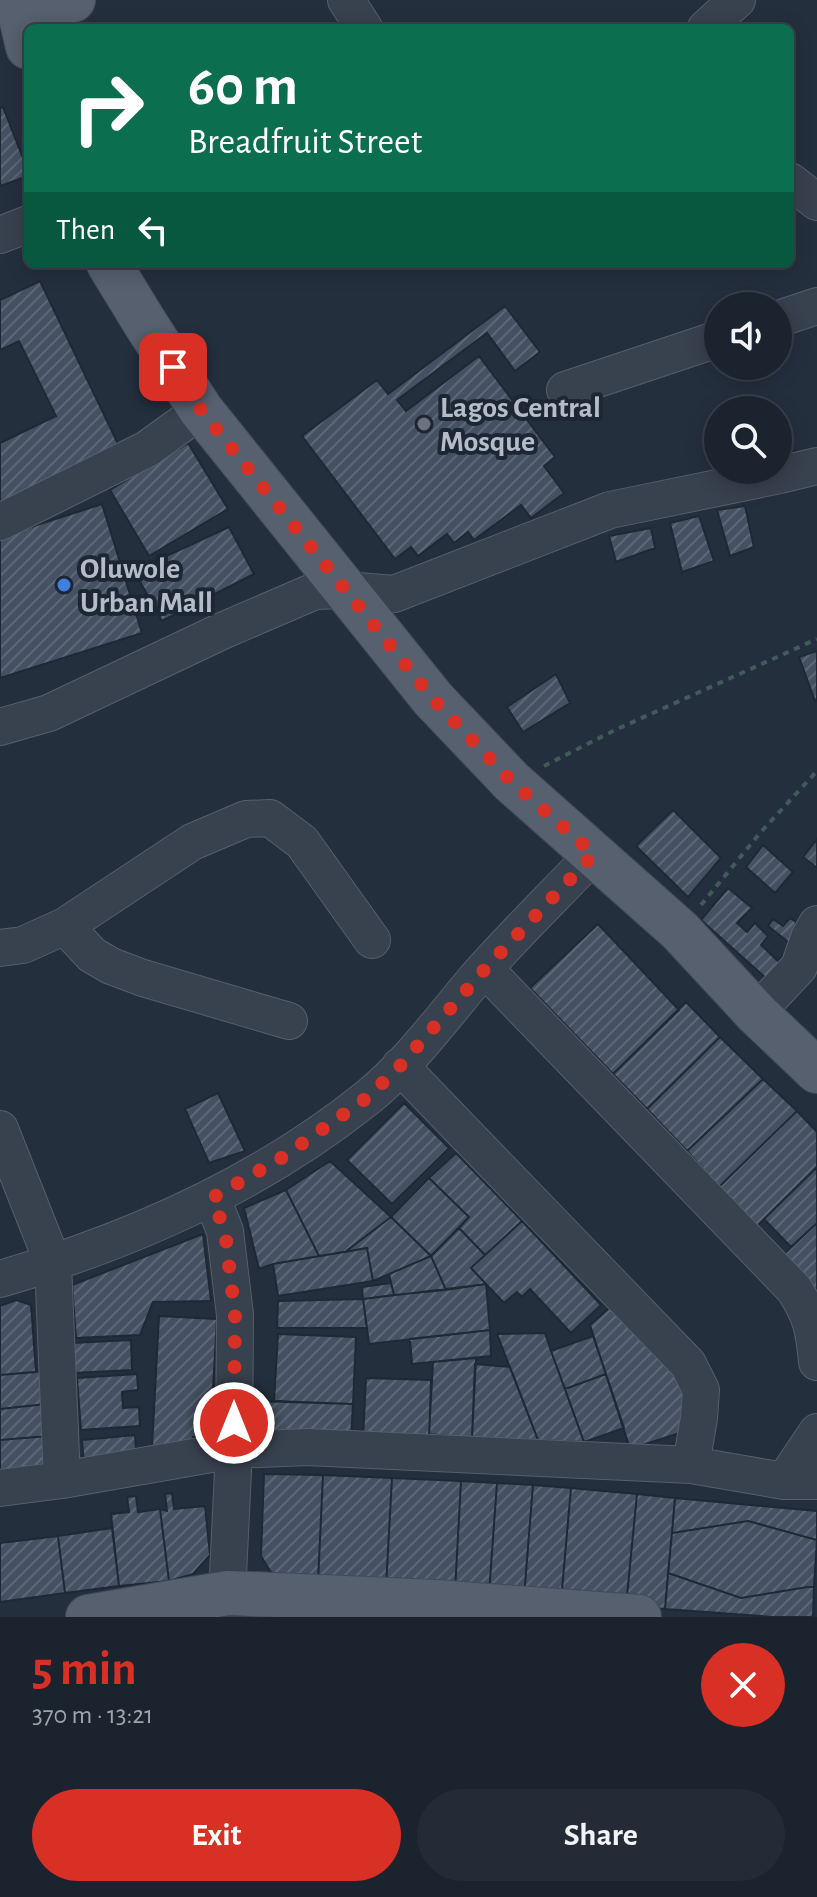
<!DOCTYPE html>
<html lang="en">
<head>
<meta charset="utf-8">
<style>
  :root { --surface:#1b232e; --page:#242b36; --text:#f1f3f6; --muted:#a0a4aa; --line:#39404a; --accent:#d93025 }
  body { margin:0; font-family:"Alegreya Sans",sans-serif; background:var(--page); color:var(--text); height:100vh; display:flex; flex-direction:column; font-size:30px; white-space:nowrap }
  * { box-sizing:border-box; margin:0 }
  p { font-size:26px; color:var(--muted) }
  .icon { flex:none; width:44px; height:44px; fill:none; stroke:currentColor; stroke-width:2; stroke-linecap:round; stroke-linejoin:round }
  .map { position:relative; height:1617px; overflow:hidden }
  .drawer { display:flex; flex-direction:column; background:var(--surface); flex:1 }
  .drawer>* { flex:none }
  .hud { position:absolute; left:24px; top:24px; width:770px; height:244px; border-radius:12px; box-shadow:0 4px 20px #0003,0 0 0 2px var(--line); background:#0b6e4f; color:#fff; overflow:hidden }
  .buttons { position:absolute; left:704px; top:292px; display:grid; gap:16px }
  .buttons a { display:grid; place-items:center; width:88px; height:88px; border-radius:50%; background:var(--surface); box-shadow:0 4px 20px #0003,0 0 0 2px var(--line); font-size:40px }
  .pin { position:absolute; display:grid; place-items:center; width:68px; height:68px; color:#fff; margin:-34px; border-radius:16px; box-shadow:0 4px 12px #0006 }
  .me { position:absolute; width:88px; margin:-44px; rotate:0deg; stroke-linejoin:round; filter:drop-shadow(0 0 6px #0008) }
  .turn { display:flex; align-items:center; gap:28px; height:168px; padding:0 32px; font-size:36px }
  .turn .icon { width:104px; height:104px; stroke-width:2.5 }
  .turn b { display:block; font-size:56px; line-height:68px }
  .then { display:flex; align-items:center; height:76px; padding:0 32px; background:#0003; gap:16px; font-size:30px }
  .round { display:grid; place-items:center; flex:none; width:84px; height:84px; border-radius:42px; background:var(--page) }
  .headline { display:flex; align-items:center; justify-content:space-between; height:136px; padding:0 32px }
  h1 { font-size:48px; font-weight:600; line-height:60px; color:var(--accent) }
  .cta { display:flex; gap:16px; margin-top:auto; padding:16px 32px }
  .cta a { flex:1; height:92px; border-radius:48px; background:var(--accent); color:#fff; font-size:32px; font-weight:600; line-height:92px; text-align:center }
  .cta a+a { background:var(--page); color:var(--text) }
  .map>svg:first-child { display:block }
  .building { fill:url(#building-hatch); stroke:#1f2835; stroke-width:2 }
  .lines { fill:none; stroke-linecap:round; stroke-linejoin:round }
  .minor-casing { stroke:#565f6c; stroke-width:38 }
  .major-casing { stroke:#414a57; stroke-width:46 }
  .path { stroke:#44595c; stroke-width:4; stroke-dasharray:6 6; stroke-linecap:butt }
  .minor { stroke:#38414e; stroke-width:36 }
  .major { stroke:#56606e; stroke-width:44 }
  .route { stroke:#d93025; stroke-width:14; stroke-dasharray:0 25.2 }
  .worship-dot { fill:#6b7280; stroke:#1d2633; stroke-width:3 }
  .shop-dot { fill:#3f7fe0; stroke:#1d2633; stroke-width:3 }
  .labels { text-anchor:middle; stroke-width:8; stroke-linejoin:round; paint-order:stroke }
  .poi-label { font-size:30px; font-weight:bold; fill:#b4bcc9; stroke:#1d2633; text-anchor:start }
</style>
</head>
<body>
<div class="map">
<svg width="817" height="1617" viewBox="0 0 817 1617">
  <defs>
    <pattern id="building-hatch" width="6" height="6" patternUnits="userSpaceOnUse" patternTransform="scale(2)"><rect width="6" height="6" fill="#455162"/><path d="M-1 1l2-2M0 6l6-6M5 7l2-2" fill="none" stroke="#5d6877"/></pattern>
  </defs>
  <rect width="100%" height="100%" fill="#242f3e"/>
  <!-- building -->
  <path class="building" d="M3,107L28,171V176L0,186V108Z
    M40,281L119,446L0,504V443L56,416L19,341L0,350V300Z
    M505,306L540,352L515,371L487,333L397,400L406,411L479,356L555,457L544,466L564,493L531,518L521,505L474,540L468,532L454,543L447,534L418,556L411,547L395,559L302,436L377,380L388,394Z
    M188,443L228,509L149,556L110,490Z
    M102,504L142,633L0,678V537Z
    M745,506L754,547L730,556L717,510Z
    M699,516L714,561L682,572L670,523Z
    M229,527L254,574L162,621L134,571Z
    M651,528L655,548L616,562L609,536Z
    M817,651V700L815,701L799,657Z
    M556,674L570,703L523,732L507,707Z
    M673,810L721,858L688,897L636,846Z
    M817,839V868L803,857Z
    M763,845L793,872L775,893L746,867Z
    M728,888L752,908L737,923L747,932L755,923L768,936L761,945L778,961L787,951L776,987L701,920Z
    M790,918L809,931L796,948L768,926L773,919L783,926Z
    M598,924L679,1010L613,1074L530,988Z
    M686,1002L720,1037L647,1109L613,1074Z
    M720,1037L763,1079L687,1151L647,1109Z
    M763,1079L797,1111L719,1187L687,1151Z
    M218,1093L245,1151L209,1163L185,1109Z
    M404,1103L449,1148L392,1204L347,1160Z
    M797,1111L817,1132V1167L757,1226L719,1187Z
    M456,1153L522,1221L485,1255L459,1228L469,1217L429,1178Z
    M330,1161L391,1217L345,1252L319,1256L286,1190Z
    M817,1167V1223L791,1247L764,1219Z
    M429,1178L469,1217L431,1256L391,1217Z
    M286,1190L319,1256L273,1264L259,1269L244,1208Z
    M391,1217L431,1256L373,1281L367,1248L345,1252Z
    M522,1221L601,1305L571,1333L530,1289L522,1297L517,1292L504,1303L471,1268Z
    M817,1223V1293L782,1256Z
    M459,1228L485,1255L471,1268L486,1284L446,1290L431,1256Z
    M203,1234L211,1301L153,1302L140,1335L76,1338L72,1285Z
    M367,1248L373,1281L278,1296L273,1264Z
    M431,1256L446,1290L394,1295L389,1274Z
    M391,1283L394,1295L363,1299L362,1287Z
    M486,1284L490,1330L369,1344L363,1299Z
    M363,1299L367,1328H277L278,1301Z
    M16,1300L31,1305L36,1372L0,1375V1306Z
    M614,1304L691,1391L686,1431L630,1449L590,1325Z
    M159,1316L217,1319L210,1438L193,1437V1449L152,1447Z
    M490,1330L491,1356L412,1364L410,1339Z
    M545,1333L551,1351L584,1442L538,1440L497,1334Z
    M278,1334L356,1337L353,1404L274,1401Z
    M593,1336L606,1374L565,1389L551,1351Z
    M131,1340L132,1370L73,1373L72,1343Z
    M476,1358L472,1438L429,1434L433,1362Z
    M475,1364L510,1367L538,1440L472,1438Z
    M44,1371L46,1404L0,1409V1375Z
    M137,1374L138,1390L122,1392L123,1408L139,1407L140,1426L81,1430L77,1378Z
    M606,1374L624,1428L584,1442L565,1389Z
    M366,1378L431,1380L429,1441L363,1439Z
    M254,1401L353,1404L351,1439L253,1435Z
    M46,1404L48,1436L0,1440V1409Z
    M135,1435L137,1461L84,1466L82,1440Z
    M48,1436L51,1471L0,1475V1440Z
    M264,1474L323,1475L318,1582L283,1580L270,1571L261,1556Z
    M323,1475L392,1478L386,1587L318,1582Z
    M392,1478L461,1481L455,1591L386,1587Z
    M461,1481L497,1483L489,1594L455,1591Z
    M497,1483L533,1485L524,1597L489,1594Z
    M533,1485L571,1488L561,1601L524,1597Z
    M571,1488L637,1494L626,1606L561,1601Z
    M172,1493L174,1509L205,1506L210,1555L193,1574L169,1581L160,1509L167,1511L165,1494Z
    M637,1494L675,1498L665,1609L626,1606Z
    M136,1496L138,1512L160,1509L169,1581L119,1586L111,1514L129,1512L127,1497Z
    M675,1498L817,1511V1540L748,1521L672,1533Z
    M748,1521L817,1540L814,1586L741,1598L668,1573L672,1533Z
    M112,1528L119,1586L65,1593L58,1536Z
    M58,1536L65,1593L0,1602V1543Z
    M668,1573L741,1598L814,1586L813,1617H773L665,1609Z"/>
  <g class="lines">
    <!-- minor casing -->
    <g class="minor-casing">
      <path id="minor" d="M346,0L364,28
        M706,28L737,0
        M790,181L817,202
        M0,235L28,224
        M778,319L817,306
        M565,390L718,339
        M0,522L147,449L201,410
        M0,727L49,713L222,631L315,591L345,590L394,594L610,510L780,475L817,466
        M65,926L92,955L111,966L143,978L289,1021
        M0,948L23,945L65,926L192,842L246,819L270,818L302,842L372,940
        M485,969L794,1289C812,1317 814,1330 817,1362
        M756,1013L799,967L809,938L817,924
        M400,1066L688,1364L701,1390L699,1418L691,1465
        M0,1129L53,1263L62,1480L234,1450L307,1447L691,1465L784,1481H817
        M212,1198L225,1231L235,1315L234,1450L226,1617
        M0,1279C131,1241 260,1184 367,1098C408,1065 443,1017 477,977C514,935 555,895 594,854
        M784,1481L817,1432
        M0,1488L62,1480"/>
    </g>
    <!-- major casing -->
    <g class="major-casing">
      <path id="major" d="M17,0L28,47
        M20,11L73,0
        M109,264L145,323L201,410L433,699L512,782L680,931L756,1013L817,1071
        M88,1617L228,1593L436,1602L639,1617"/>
    </g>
    <!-- path -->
    <path class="path" d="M544,766L613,731L817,639
      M701,905L760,833L817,771"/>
    <!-- minor -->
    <use href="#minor" class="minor"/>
    <!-- major -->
    <use href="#major" class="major"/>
  </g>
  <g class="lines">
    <!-- route -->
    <path class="route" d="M173,367L201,410L433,699L512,782L594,854L485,969L400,1066L368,1097L283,1157L212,1198L225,1231L235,1315L234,1423"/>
  </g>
  <!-- markers -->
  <circle class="worship-dot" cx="424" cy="424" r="8"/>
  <circle class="shop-dot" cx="64" cy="585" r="8"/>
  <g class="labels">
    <!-- poi labels -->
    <g class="poi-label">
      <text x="440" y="417">Lagos Central<tspan x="440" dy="34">Mosque</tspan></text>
      <text x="80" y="578">Oluwole<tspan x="80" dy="34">Urban Mall</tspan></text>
    </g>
  </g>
</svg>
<div class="buttons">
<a><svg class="icon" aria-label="sound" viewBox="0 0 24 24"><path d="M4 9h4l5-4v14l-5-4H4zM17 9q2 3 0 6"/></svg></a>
<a><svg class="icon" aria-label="search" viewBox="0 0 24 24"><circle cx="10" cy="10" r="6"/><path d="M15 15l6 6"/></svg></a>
</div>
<div class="pin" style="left:173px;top:367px;background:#d93025"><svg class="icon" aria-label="arrive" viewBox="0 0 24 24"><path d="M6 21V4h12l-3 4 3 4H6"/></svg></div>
<svg class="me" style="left:234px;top:1423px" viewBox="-20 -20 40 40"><circle r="17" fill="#d93025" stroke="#fff" stroke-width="3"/><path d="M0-11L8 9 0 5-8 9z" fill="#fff"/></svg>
<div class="hud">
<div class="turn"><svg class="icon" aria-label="right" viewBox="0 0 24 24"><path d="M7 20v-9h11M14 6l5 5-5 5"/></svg><div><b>60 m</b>Breadfruit Street</div></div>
<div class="then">Then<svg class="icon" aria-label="left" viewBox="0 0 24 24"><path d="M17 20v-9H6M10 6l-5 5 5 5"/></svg></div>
</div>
</div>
<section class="drawer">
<div class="headline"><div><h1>5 min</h1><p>370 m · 13:21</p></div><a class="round" style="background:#d93025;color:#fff"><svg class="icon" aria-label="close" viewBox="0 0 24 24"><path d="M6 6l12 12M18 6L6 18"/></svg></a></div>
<div class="cta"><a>Exit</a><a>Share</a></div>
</section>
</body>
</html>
